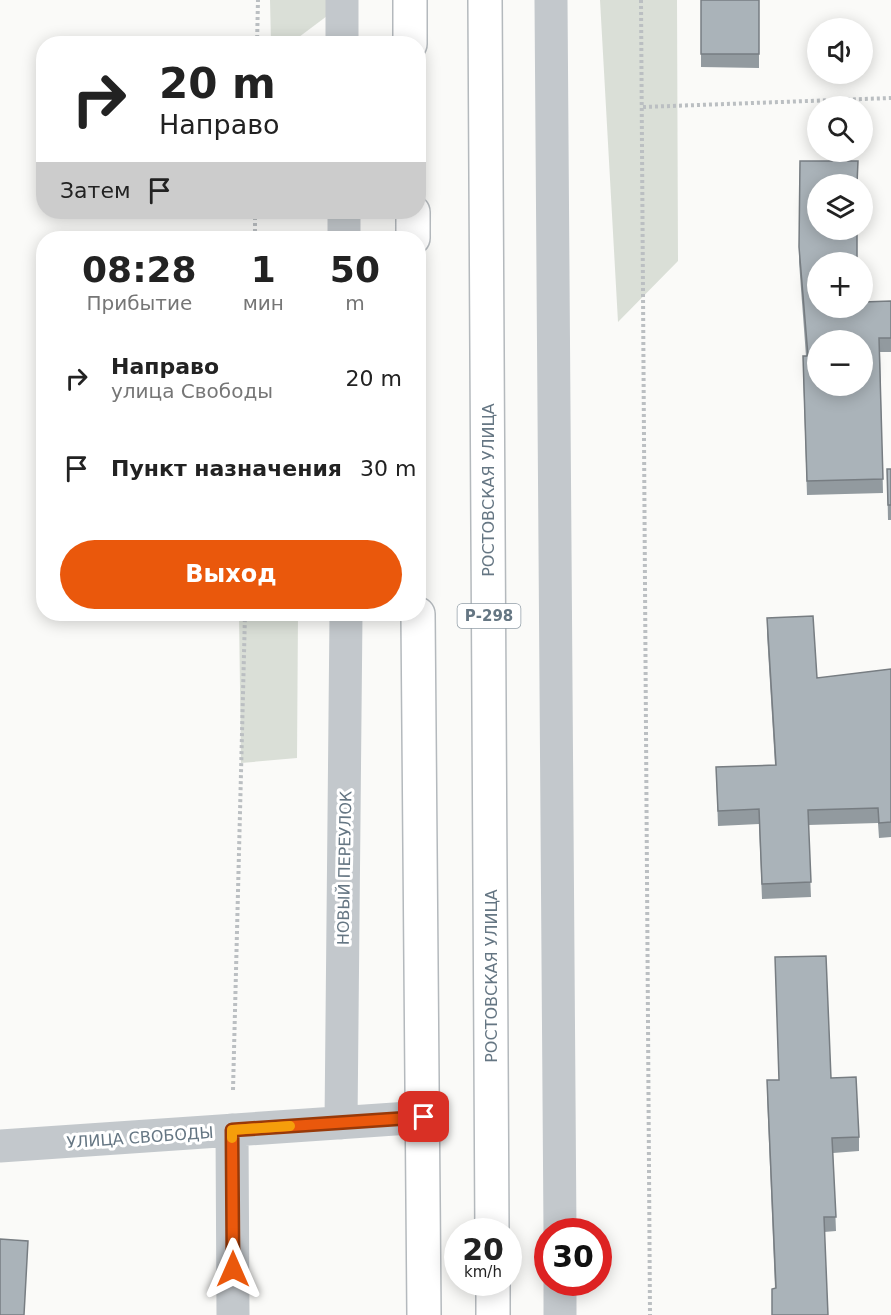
<!DOCTYPE html>
<html lang="ru">
<head>
<meta charset="utf-8">
<style>
  :root { --surface:#fff; --page:#f6f6f6; --text:#222; --muted:#767676; --accent:#ea580c }
  body { margin:0; font-family:"DejaVu Sans",sans-serif; background:var(--page); color:var(--text); height:100vh; display:flex; flex-direction:column; font-size:22px; white-space:nowrap }
  * { box-sizing:border-box; margin:0 }
  p { font-size:20px; color:var(--muted) }
  .icon { flex:none; width:33px; height:33px; fill:none; stroke:currentColor; stroke-width:2; stroke-linecap:round; stroke-linejoin:round }
  .map { position:relative; flex:1; overflow:hidden }
  .sheet { position:absolute; left:36px; top:231px; width:390px; height:390px; display:flex; flex-direction:column; background:var(--surface); border-radius:24px; box-shadow:0 3px 15px #0003 }
  .sheet>* { flex:none }
  .guide { position:absolute; left:36px; top:36px; width:390px; height:183px; border-radius:24px; box-shadow:0 3px 15px #0003; background:#fff; color:var(--text); overflow:hidden }
  .controls { position:absolute; left:807px; top:18px; display:grid; gap:12px }
  .controls a { display:grid; place-items:center; width:66px; height:66px; border-radius:50%; background:var(--surface); box-shadow:0 3px 15px #0003; font-size:30px }
  .speed { position:absolute; left:444px; top:1218px; display:flex; gap:12px; font-size:30px; font-weight:700; text-align:center }
  .speed>* { display:grid; place-content:center; width:78px; height:78px; border-radius:50%; background:var(--surface); box-shadow:0 3px 15px #0003; line-height:1 }
  .speed small { font-size:15px; font-weight:400 }
  .speed .limit { border:9px solid #d22; background:#fff; color:#111 }
  .pin { position:absolute; display:grid; place-items:center; width:51px; height:51px; color:#fff; margin:-26px; border-radius:12px; box-shadow:0 3px 9px #0006 }
  .me { position:absolute; width:66px; margin:-33px; rotate:0deg; stroke-linejoin:round; filter:drop-shadow(0 0 4px #0008) }
  .turn { display:flex; align-items:center; gap:21px; height:126px; padding:0 24px; font-size:27px }
  .turn .icon { width:78px; height:78px; stroke-width:2.5 }
  .turn b { display:block; font-size:42px; line-height:51px }
  .then { display:flex; align-items:center; height:57px; padding:0 24px; background:#0003; gap:12px; font-size:22px }
  .eta { display:flex; justify-content:space-evenly; align-items:center; height:102px; text-align:center }
  .eta b { font-size:36px; font-weight:600; line-height:42px }
  .primary-button { display:flex; gap:12px; margin-top:auto; padding:12px 24px }
  .primary-button a { flex:1; height:69px; border-radius:36px; background:var(--accent); color:#fff; font-size:24px; font-weight:600; line-height:69px; text-align:center }
  ul { padding:0; list-style:none }
  li { display:flex; align-items:center; gap:18px; height:90px; padding:0 24px }
  li div { flex:1 }
  li b { display:block; font-size:22px }
  li em { font-style:normal }
  .map>svg:first-child { display:block }
  .green { fill:#dadfd7 }
  .lines { fill:none; stroke-linecap:round; stroke-linejoin:round }
  .highway-casing { stroke:#b4b9bd; stroke-width:36 }
  .path { stroke:#bbbfc2; stroke-width:4; stroke-dasharray:3 3; stroke-linecap:butt }
  .street { stroke:#c3c8cc; stroke-width:33 }
  .highway { stroke:#fff; stroke-width:33 }
  .wall { fill:#929a9f }
  .building { fill:#aab3b9; stroke:#777d82; stroke-width:1.5; fill-rule:evenodd }
  .route-casing { stroke:#983908; stroke-width:15 }
  .route { stroke:#ea580c; stroke-width:10 }
  .slow { stroke:#f59e0b; stroke-width:10 }
  .labels { text-anchor:middle; stroke-width:6; stroke-linejoin:round; paint-order:stroke }
  .shield { fill:#fff; stroke:#939fa8; stroke-width:1.5 }
  .shield-label { font-size:15px; font-weight:bold; fill:#657683 }
  .street-label { font-size:16px; fill:#657683; stroke:#fff }
</style>
</head>
<body>
<div class="map">
<svg width="891" height="1315" viewBox="0 0 891 1315">
  <rect width="100%" height="100%" fill="#fafaf8"/>
  <!-- green -->
  <path class="green" d="M270,0H327V16L291,43H271Z
    M600,0H677L678,261L618,322Z
    M239,614H298L297,758L241,763Z"/>
  <g class="lines">
    <!-- highway casing -->
    <g class="highway-casing">
      <path id="highway" d="M410,0V44
        M485,0L492,1232
        M413,212V238
        M418,614L424,1315
        M493,1282V1315"/>
    </g>
    <!-- path -->
    <path class="path" d="M641,0L650,1315
      M257,44L258,0
      M643,107L891,98
      M255,238V212
      M233,1090L245,614"/>
    <!-- street -->
    <path class="street" d="M342,0V44
      M551,0L560,1232
      M344,212V238
      M341,1123L346,614
      M232,1130L233,1315
      M0,1146L424,1117
      M560,1282V1315"/>
    <!-- highway -->
    <use href="#highway" class="highway"/>
  </g>
  <!-- wall -->
  <path class="wall" d="M701,0H759V68L701,67Z
    M800,161L818,262L863,302L891,301V352H880L883,493L807,495L803,370L806,356L799,262Z
    M887,469H891V520H888Z
    M767,618L817,678L891,669V837L879,838L878,823L808,825L811,897L762,899L759,824L718,826L716,767L775,765L767,634Z
    M775,957L859,1137V1151L833,1153L836,1231L824,1232L775,1288L767,1095V1080H779Z"/>
  <!-- building -->
  <path class="building" d="M701,0H759V54H701Z
    M800,161H858L857,184H818V230H857V262H818V308H862V291L863,302L891,301V338H879L883,479L807,481L803,356H808L799,247ZM818,340H862V386H818Z
    M887,469H891V505H888Z
    M813,616L817,678L891,669V822L879,823L878,808L808,810L811,882L762,884L759,809L718,811L716,767L776,765L767,618Z
    M826,956L831,1078L856,1077L859,1137L832,1138L836,1217H824L828,1315H772V1289L776,1288L767,1080H779L775,957Z
    M0,1239L28,1241L24,1315H0Z"/>
  <g class="lines">
    <!-- route casing -->
    <g class="route-casing">
      <path id="route" d="M233,1269L232,1130L424,1117"/>
    </g>
    <!-- route -->
    <use href="#route" class="route"/>
    <!-- slow -->
    <path class="slow" d="M232,1138V1130L290,1126"/>
  </g>
  <g class="labels">
    <!-- shield labels -->
    <rect class="shield" x="457.5" y="604" width="63" height="24" rx="4.5"/>
    <g class="shield-label">
      <text x="489" y="621">Р-298</text>
    </g>
    <!-- street labels -->
    <g class="street-label">
      <text transform="translate(488 490) rotate(-90)" y="6">РОСТОВСКАЯ УЛИЦА</text>
      <text transform="translate(344 868) rotate(-89)" y="6">НОВЫЙ ПЕРЕУЛОК</text>
      <text transform="translate(491 976) rotate(-90)" y="6">РОСТОВСКАЯ УЛИЦА</text>
      <text transform="translate(140 1137) rotate(-4)" y="6">УЛИЦА СВОБОДЫ</text>
    </g>
  </g>
</svg>
<div class="controls">
<a><svg class="icon" aria-label="sound" viewBox="0 0 24 24"><path d="M4 9h4l5-4v14l-5-4H4zM17 9q2 3 0 6"/></svg></a>
<a><svg class="icon" aria-label="search" viewBox="0 0 24 24"><circle cx="10" cy="10" r="6"/><path d="M15 15l6 6"/></svg></a>
<a><svg class="icon" aria-label="layers" viewBox="0 0 24 24"><path d="M12 4l9 5-9 5-9-5zM3 14l9 5 9-5"/></svg></a>
<a>+</a>
<a>−</a>
</div>
<div class="speed"><div>20<small>km/h</small></div><div class="limit">30</div></div>
<div class="pin" style="left:424px;top:1117px;background:#d93025"><svg class="icon" aria-label="arrive" viewBox="0 0 24 24"><path d="M6 21V4h12l-3 4 3 4H6"/></svg></div>
<svg class="me" style="left:233px;top:1269px" viewBox="-20 -20 40 40"><path d="M0-17L14 15 0 8-14 15z" fill="#ea580c" stroke="#fff" stroke-width="4"/></svg>
<div class="guide">
<div class="turn"><svg class="icon" aria-label="right" viewBox="0 0 24 24"><path d="M7 20v-9h11M14 6l5 5-5 5"/></svg><div><b>20 m</b>Направо</div></div>
<div class="then">Затем<svg class="icon" aria-label="arrive" viewBox="0 0 24 24"><path d="M6 21V4h12l-3 4 3 4H6"/></svg></div>
</div>
<section class="sheet">
<div class="eta">
<div><b>08:28</b><p>Прибытие</p></div>
<div><b>1</b><p>мин</p></div>
<div><b>50</b><p>m</p></div>
</div>
<ul>
<li><svg class="icon" aria-label="right" viewBox="0 0 24 24"><path d="M7 20v-9h11M14 6l5 5-5 5"/></svg><div><b>Направо</b><p>улица Свободы</p></div><em>20 m</em></li>
<li><svg class="icon" aria-label="arrive" viewBox="0 0 24 24"><path d="M6 21V4h12l-3 4 3 4H6"/></svg><div><b>Пункт назначения</b></div><em>30 m</em></li>
</ul>
<div class="primary-button"><a>Выход</a></div>
</section>
</div>
</body>
</html>
